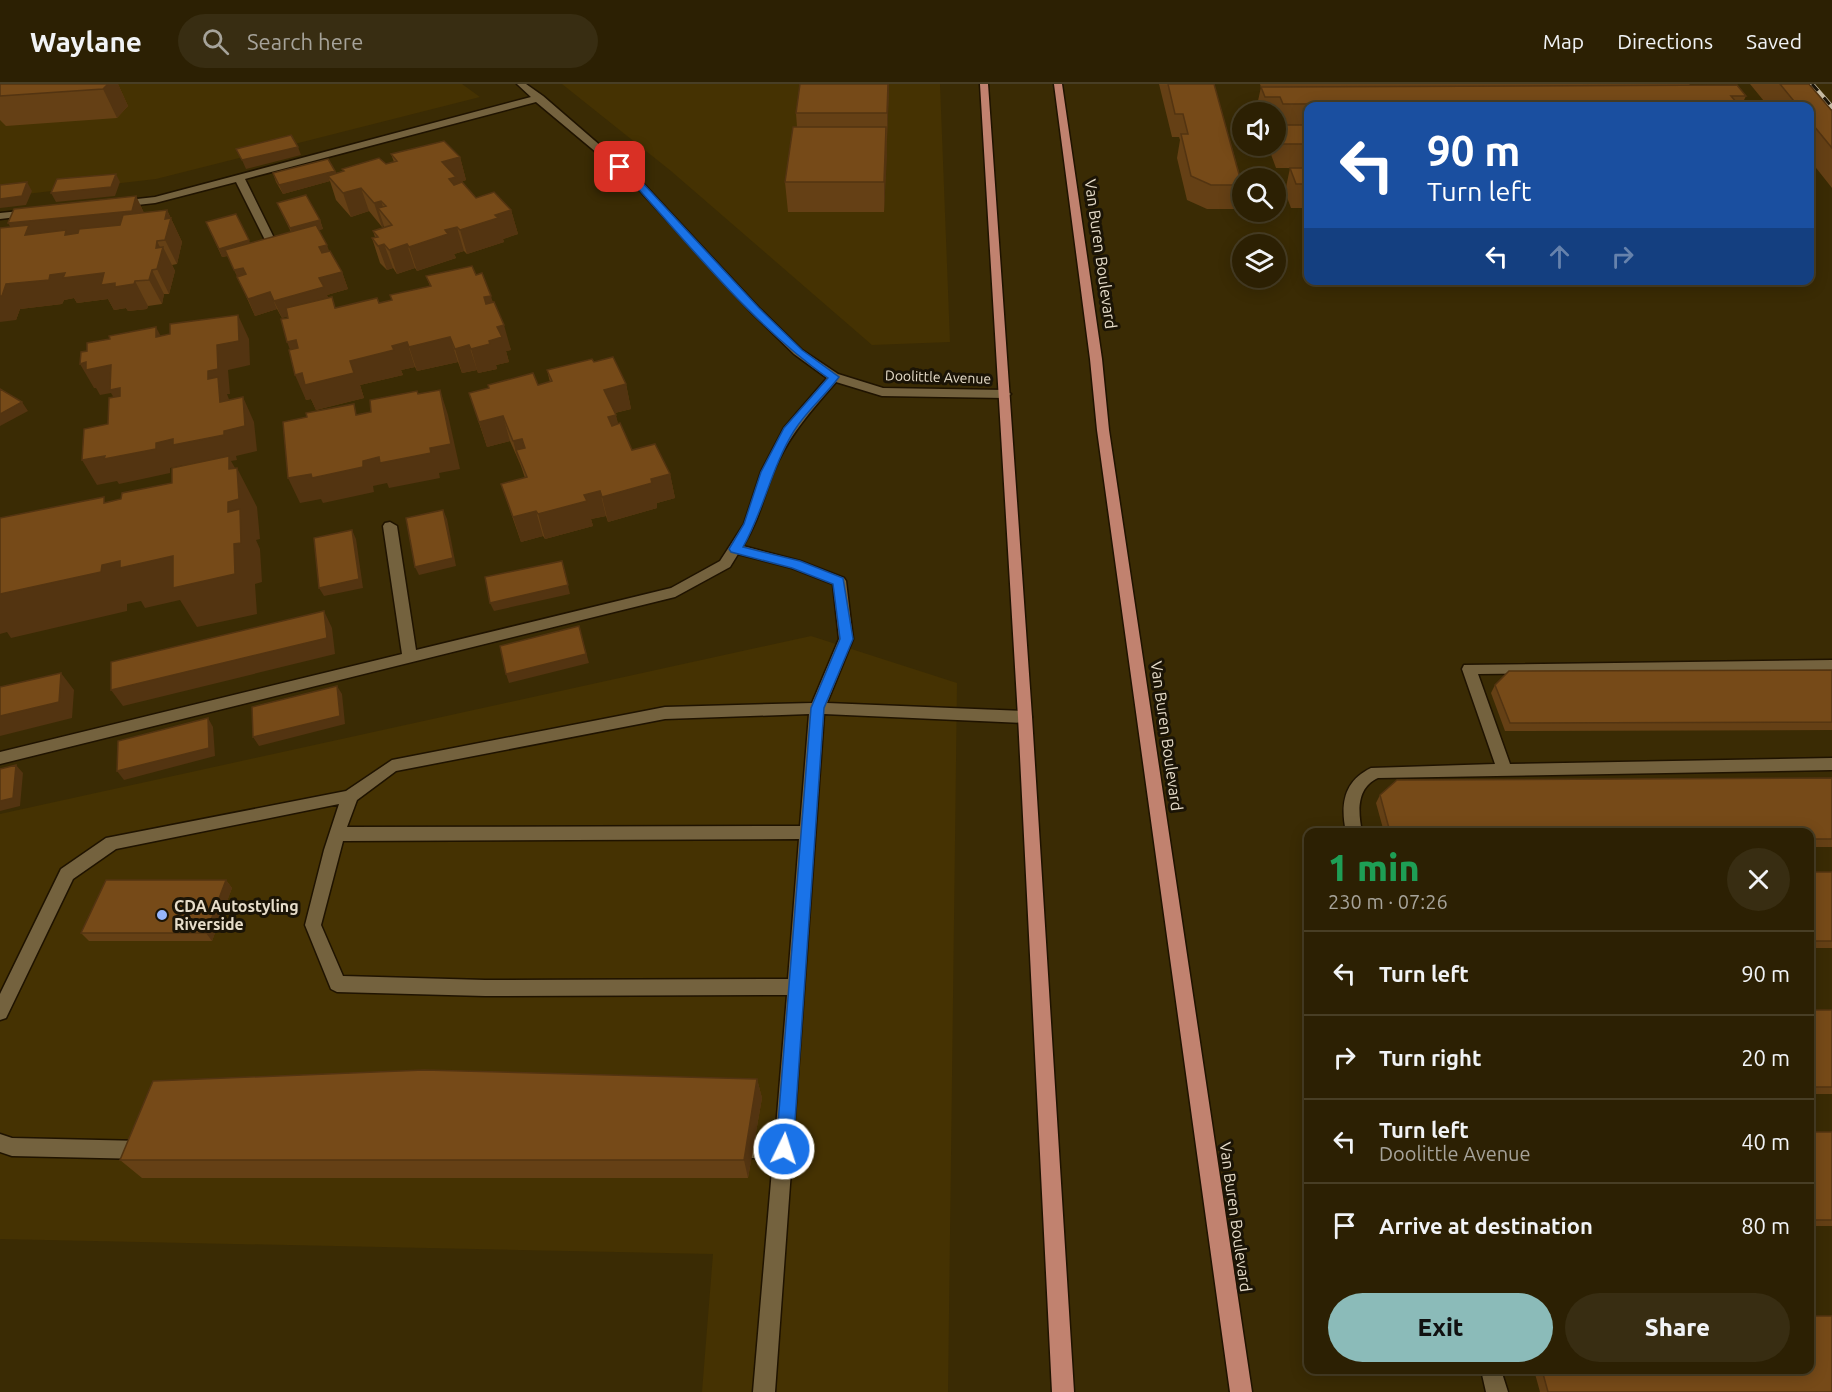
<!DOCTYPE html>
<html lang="en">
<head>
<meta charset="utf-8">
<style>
  :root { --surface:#2c2003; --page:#382d12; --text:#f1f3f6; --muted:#a6a39a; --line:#483e25; --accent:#8bbbb9 }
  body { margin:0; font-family:Ubuntu,sans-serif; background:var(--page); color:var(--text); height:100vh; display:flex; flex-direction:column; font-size:22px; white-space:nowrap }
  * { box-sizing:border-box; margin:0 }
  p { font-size:20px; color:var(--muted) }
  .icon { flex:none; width:33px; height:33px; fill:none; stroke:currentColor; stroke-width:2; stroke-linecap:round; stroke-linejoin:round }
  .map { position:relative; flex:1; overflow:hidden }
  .side { position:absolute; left:1304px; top:744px; width:510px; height:546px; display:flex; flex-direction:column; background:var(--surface); border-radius:12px; box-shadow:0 3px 15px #0003,0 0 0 2px var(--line) }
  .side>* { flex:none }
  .top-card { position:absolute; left:1304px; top:18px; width:510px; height:183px; border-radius:12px; box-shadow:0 3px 15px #0003,0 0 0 2px var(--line); background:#1a4fa0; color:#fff; overflow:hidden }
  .tools { position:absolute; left:1232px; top:18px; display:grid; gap:12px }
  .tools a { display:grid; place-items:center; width:54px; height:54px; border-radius:50%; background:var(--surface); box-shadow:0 3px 15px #0003,0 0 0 2px var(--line); font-size:30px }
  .pin { position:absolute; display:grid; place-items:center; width:51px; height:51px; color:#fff; margin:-26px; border-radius:12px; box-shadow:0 3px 9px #0006 }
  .me { position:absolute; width:66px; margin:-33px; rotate:4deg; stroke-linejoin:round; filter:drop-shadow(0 0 4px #0008) }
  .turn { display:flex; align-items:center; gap:21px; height:126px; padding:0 24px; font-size:27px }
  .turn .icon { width:78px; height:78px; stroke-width:2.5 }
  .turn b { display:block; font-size:42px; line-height:51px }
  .lanes { display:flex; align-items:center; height:57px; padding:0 24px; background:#0003; justify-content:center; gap:30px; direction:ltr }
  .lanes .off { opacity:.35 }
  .round { display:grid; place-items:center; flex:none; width:63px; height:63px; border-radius:32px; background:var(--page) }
  .overview { display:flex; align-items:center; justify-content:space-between; height:102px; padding:0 24px }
  h1 { font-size:36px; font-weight:800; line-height:45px; color:#1e9e55 }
  .primary-button { display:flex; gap:12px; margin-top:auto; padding:12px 24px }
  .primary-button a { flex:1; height:69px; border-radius:36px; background:var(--accent); color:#111; font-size:24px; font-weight:800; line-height:69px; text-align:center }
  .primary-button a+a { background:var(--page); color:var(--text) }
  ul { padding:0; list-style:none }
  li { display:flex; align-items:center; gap:18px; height:84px; padding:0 24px; border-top:2px solid var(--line) }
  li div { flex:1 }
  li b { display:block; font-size:22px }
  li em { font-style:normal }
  header { display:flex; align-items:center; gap:36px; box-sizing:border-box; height:84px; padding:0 30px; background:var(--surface); border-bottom:2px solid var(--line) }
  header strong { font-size:28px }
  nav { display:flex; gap:33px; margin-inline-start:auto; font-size:21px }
  .search { width:420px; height:54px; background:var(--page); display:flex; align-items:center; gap:15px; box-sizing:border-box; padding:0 21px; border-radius:33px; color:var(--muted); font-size:22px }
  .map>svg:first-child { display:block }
  .built { fill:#453202 }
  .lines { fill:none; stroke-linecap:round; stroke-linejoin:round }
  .minor-casing { stroke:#1f1300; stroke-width:3 }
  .major-casing { stroke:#1f1300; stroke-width:3 }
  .minor { fill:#74623e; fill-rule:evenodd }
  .major { fill:#c1826f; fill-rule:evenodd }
  .rail-casing { stroke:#c4b9a2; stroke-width:4.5 }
  .rail { stroke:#1b1406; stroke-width:3; stroke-dasharray:9; stroke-linecap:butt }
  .wall { fill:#654015 }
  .shaded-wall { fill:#533411 }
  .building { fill:#764a18; stroke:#533411; stroke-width:1.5 }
  .route { fill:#1a73e8; stroke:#114b97; stroke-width:1.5 }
  .poi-dot { fill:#96b6fd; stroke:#1b1406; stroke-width:2 }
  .labels { text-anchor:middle; stroke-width:6; stroke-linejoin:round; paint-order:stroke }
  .far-street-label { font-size:14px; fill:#e7ddca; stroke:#1b1406 }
  .street-label { font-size:16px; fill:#e7ddca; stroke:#1b1406 }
  .poi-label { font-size:16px; font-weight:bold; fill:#e7ddca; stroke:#1b1406; text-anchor:start }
</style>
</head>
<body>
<header>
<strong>Waylane</strong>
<div class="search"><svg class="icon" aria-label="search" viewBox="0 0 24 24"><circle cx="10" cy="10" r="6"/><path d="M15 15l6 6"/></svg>Search here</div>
<nav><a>Map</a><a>Directions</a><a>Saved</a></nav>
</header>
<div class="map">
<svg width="1832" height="1308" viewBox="0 0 1832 1308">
  <rect width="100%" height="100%" fill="#3a2b04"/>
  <!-- built -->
  <path class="built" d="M0,0H462L480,13L156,95L0,113Z
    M562,0H940L950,258L872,261L671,87Z
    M811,552L957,599L948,1308H702L713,1170L0,1155V730Z"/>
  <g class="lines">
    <!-- minor casing -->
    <g class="minor-casing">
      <path id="minor" d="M517,0H526L543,12L639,95L759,224L802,266L838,290L883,304L1005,306L1011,310L1005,314L882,312L836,298C812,326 787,353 773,389C762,417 759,436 743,462L800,477L844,494L846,497L853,555L827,619L1025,627L1030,629L1032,633L1030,637L1025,639L824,630L775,1308H753L773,1074H752L745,1071L743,1065L745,1059L752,1056H775L787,911L485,912L337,908L331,905L305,841L324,766L339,720L116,765L73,795L6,934L0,936V910L61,785L106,754L346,707L392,676L665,623L812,619L839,555L833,500L792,484L738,470L730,483L675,513L0,680V668L402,570L383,442L385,439L390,438L397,442L416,566L671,504L720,477L744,440L761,388L784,344L827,294L794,270L751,228L633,99L536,18L245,95L277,160L272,163L267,160L236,98L155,119L119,123L114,120L119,117L155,113L531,13ZM809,630L800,742L347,743L357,716L396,687L665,635ZM799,755L788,895L485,896L343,892L321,841L343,757Z
        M30,126L35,129L34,131L0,135V129Z
        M1832,576V586L1478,590L1510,680L1832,674V686L1378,694C1356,704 1358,728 1362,748H1346C1340,720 1344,697 1371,684L1495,680L1462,585L1464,581Z
        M0,1050L12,1054L143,1057L150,1060L152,1066L150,1072L143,1075L12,1072L0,1068Z
        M1481,1286H1501L1508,1308H1486Z"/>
    </g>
    <!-- major casing -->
    <g class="major-casing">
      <path id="major" d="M980,0H988L1032,633L1074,1308H1052L1018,633Z
        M1054,0H1062L1102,275L1109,346L1252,1308H1230L1097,346L1090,275Z"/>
    </g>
    <!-- minor -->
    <use href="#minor" class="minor"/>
    <!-- major -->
    <use href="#major" class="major"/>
    <!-- rail casing -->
    <g class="rail-casing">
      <path id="rail" d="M1812,0L1832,23"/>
    </g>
    <!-- rail -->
    <use href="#rail" class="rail"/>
  </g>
  <!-- wall -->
  <path class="wall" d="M0,0H118L128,22L117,34L6,42L0,36Z
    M800,0H889L884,128H788L785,98L797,43L796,29Z
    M1159,0H1214L1242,99V104L1238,125H1207L1187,116L1177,74L1180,56L1179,53H1172Z
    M1260,0H1690L1689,1L1746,12L1741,22H1308V84H1276L1269,65L1270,62H1275V41H1277L1275,36V28H1257L1256,26L1261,3Z
    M1750,0H1809L1832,27V104L1809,75V22H1768Z
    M391,70L460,73L466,96L458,99L476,114L511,126L518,150L503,155L504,158L467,170L464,167L454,170L456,174L417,187L415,184L397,190L393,184L387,186L380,179L372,154L375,153L373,147L384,143V142L382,143L369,127L351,133L336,116L330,97L283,110L276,98L273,89L335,87L336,89L343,87L342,85L386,80L394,78Z
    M1290,84H1308V124H1291L1285,108Z
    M136,112L144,129L167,126L182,158L177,180L172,181L175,187L169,210H164L162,220L148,222L147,225L128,227L126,224L114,226L108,215L77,219L74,214L64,216L62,220L20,225L16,236L10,143Z
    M277,119L320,136L323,145L318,146L329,167L342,188L348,205L327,211L328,214L336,224L379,219L392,216L430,202L426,192L476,191L493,218L511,266L506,267L509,278L496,281L497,285L478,289L477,286L462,289L458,278L417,287L415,283L401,286L403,291L360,301L364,314L316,326L311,315L306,316L290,266L288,232L282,234L277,225L255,232L228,172L222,173L206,138L250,159L291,148Z
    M594,278L626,300L631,325L615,329L618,340L632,366L670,390L675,414L657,419V424L608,438L606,432L591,435L593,442L545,455L543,452L521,458L501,400L525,394L521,382L510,357L487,363L469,309L538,301L550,298L547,286Z
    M1832,586V646L1505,647L1491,609L1495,601Z
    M1832,694V763H1809V748H1384L1376,719L1380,711Z
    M1809,788H1832V864H1809Z
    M226,796L232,804L212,857H89L81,849Z
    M1809,926H1832V1010H1809Z
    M757,995L762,1014L748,1094H142L120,1076Z
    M1809,1048H1832V1142H1809Z
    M1534,1286H1809L1832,1308H1540Z"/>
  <!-- shaded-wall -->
  <path class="shaded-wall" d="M108,0H118L128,22L117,34L103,5Z
    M888,0H889V9L887,58V29Z
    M886,43L887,72L884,128V98Z
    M298,63L301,71L246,85L242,76Z
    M460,73L466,96L458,99L456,119L442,78Z
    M335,87L338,95L328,92L330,97L283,110L279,101Z
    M116,90L120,98L115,112L56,118L51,109Z
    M27,98L32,107L26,121L0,124V115Z
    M361,104L369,127L351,133L343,109Z
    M136,112L144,129L140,143L18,156L8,139Z
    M381,117L388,136L378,124L384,142L382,143L374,119Z
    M167,126L182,158L177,180L165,156V135Z
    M511,126L518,150L503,155L504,158L467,170L460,146L495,131Z
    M320,136L323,145L293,153L290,144Z
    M457,143L464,167L454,170L456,174L417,187L409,163L445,146Z
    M249,156L252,165L222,173L219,165Z
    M157,157L162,167L163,163L175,187L169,210L157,185L156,164Z
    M384,160L393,184L387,186L378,162Z
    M407,160L415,184L397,190L389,166Z
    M327,161L333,178L325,180L319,163Z
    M243,184L250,201L242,203L234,186Z
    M152,186L164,210L162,220L149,196Z
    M342,188L348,205L327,211L331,220L282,234L274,217L319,194Z
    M65,189H104L135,197L148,222L147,225L128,227L126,224L114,226L108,215L77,219L74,214L64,216L62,220L20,225L16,236L0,238V212L6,200L50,191Z
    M270,208L277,225L255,232L248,215Z
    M491,212L498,236L491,238L484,213Z
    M238,231L249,255L250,281L228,286L230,310H227L230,318L232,343L208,295V287L217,261Z
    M504,241L511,266L506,267L509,278L496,281L497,285L478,289L471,265L489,257L497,243Z
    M156,243L169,268L156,253Z
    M450,253L458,278L417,287L409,263Z
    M296,256L306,281L297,283L287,258Z
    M407,258L415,283L401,286L403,291L360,301L364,314L316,326L311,315L306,316L295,291L350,277L392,262Z
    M469,261L477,286L462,289L455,265Z
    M86,278L111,281L124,306V331L111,309L100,311L96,304H94L80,280Z
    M626,300L631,325L610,330L604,306Z
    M440,306L448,331L460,385L439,389L440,394L389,404L387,399L373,402L374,408L323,419L321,415L300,419L288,394L379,373L430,364Z
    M243,313L254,338L257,367L236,372L237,376L231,377L238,389L237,384L257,423L260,455L256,456L260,465L262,498L255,500L257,530L197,543L180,516L145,524L141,517L127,520V527L11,554L7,548L0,550V510L102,481L120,477L184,381L170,384V389L119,400L117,397L97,401L82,376L173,355L224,347Z
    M22,318L28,327L0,342V330Z
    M616,331L622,356L613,357L608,333Z
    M503,332L510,357L487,363L479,338Z
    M522,355L529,380L516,366L520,382L513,357Z
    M670,390L675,414L657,419V424L608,438L602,413L651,395Z
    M600,407L606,432L591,435L593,442L545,455L538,430L584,411Z
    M443,426L447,435L456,482L419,491L415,483Z
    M536,427L543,452L521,458L513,433Z
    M352,446L356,455L363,504L324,512L319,504Z
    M562,477L570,510L494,527L490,519Z
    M324,527L332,544L335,570L123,622L111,606Z
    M579,542L589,579L509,599L506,590Z
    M61,589L74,606L72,634L0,652V632Z
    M337,602L342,610L345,640L259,662L253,653Z
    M208,634L213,643L215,672L124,696L117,687Z
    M16,681L23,689L20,722L0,727V717Z
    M226,796L232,804L212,857L206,849Z
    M757,995L762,1014L748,1094L744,1076Z"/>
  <!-- building -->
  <path class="building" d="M0,0H108L103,5L0,12Z
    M800,0H888L887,29H796Z
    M1168,0H1214L1242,101H1211L1191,92L1181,50H1188L1183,30H1175Z
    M1780,0H1809L1832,27V64L1809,36V22H1798Z
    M1737,1L1746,12H1731L1737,19L1283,20L1280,13H1265L1261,3Z
    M1275,41H1308V60H1281Z
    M793,43H886L884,98H785Z
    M291,51L298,63L242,76L236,65Z
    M444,57L460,73L442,78L456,93L449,95L454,101L462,98L476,114L494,108L511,126L495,131L498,134L460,146L457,143L445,146L448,150L409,163L407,160L389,166L384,160L378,162L372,154L378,153L373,147L392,141L378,124L386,122L381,117L374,119L361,104L343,109L328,92L344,87L342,85L379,74L386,80L397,77L391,70Z
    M328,75L335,87L279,101L273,89Z
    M1290,84H1308V100H1296Z
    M116,90L111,103L51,109L57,95Z
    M27,98L22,112L0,115V101Z
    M306,111L320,136L290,144L277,119Z
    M136,112L132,127L8,139L14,125Z
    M167,126L165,135L171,134L165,156L157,157L156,164L163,163L157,185L152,186L149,196L135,197L134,200L115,203V199L101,201L104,189L63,194L65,189L50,191L49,196L6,200L2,212H0V144L29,141L25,151L66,146L65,151L78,149L79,145L120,141L123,131Z
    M236,130L249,156L219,165L206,138Z
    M316,141L327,161L319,163L322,169L330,167L342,188L319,194L324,203L274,217L270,208L248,215L237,193L246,190L243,184L234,186L225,166Z
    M472,182L476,191L482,189L491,212L484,213L486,220L494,218L504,241L497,243L502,253L489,257L490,260L471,265L469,261L455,265L450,253L409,263L407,258L392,262L394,266L350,277L354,289L305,301L302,289L295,291L289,266L298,264L296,256L287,258L281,235L288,234L286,224L332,213L335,224L377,214L379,219L392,216L390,211L431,202L426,192Z
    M238,231L239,257L217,261L218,285L208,287V295L218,293L220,318L243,313L245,342L224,347V351L173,361V355L156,359V365L104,375L105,372L82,376L84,345L108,340L109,314L120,312V304L110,306L111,281L86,286V278L80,280L81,268L87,267V259L110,255L109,252L156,243V253L170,250V240Z
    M613,273L626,300L604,306L616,331L608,333L612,342L620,339L632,366L655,360L670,390L651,395L652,399L602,413L600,407L584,411L587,417L538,430L536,427L513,433L501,400L527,393L516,366L525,364L522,355L513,357L503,332L479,338L469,309L489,304L488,301L533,289L538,301L552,297L547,286L592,275L594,278Z
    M0,305L22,318L0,330Z
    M440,306L451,360L430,364L431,369L380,379L379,373L363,377V383L312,394L311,390L288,394L283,338L307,333L306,329L354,320L356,331L371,328L370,316L417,307L418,310Z
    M229,372V385L237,384L239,415L228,418V428L240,425L241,459L234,460L235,490L173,504V472L120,484V477L102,481L101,488L0,510V434L104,413V419L121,415L122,409L172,399V384Z
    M443,426L453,474L415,483L406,434Z
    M352,446L359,495L319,504L314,454Z
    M562,477L568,501L490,519L485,493Z
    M324,527L327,554L111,606V578Z
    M579,542L586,570L506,590L500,562Z
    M1832,586V638L1510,639L1495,601L1509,587Z
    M61,589L59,618L0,632V603Z
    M337,602L340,632L253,653L252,623Z
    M208,634L209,664L117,687L118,657Z
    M16,681L13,714L0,717V685Z
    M1832,694V755H1809V748H1390L1380,711L1397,696Z
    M1809,788H1832V857H1809Z
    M106,796H226L206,849H81Z
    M1809,926H1832V1003H1809Z
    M424,986L757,995L744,1076H120L153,997Z
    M1809,1048H1832V1136H1809Z
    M1809,1232H1832V1308H1548L1542,1286H1809Z"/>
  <!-- route -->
  <path class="route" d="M617,81H623L639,95L759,224L802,266L839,293C825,312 806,327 794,347C771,384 764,426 743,463L800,477L843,494L853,555L824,624L793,1065L790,1071L784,1074L778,1071L776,1065L811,624L840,555L833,500L792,484L731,468L729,465L744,440L761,388L784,344L828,294C753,241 694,166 633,99L617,85Z"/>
  <!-- markers -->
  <circle class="poi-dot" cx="162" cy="831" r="6"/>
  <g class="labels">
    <!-- far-street labels -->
    <g class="far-street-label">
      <text transform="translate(938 293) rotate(2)" y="5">Doolittle Avenue</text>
    </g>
    <!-- street labels -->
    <g class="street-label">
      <text transform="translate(1101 170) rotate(82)" y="6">Van Buren Boulevard</text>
      <text transform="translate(1167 652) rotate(82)" y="6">Van Buren Boulevard</text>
      <text transform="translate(1236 1133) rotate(82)" y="6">Van Buren Boulevard</text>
    </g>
    <!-- poi labels -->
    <g class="poi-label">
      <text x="174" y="828">CDA Autostyling<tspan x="174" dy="18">Riverside</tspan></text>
    </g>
  </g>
</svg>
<div class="tools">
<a><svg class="icon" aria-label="sound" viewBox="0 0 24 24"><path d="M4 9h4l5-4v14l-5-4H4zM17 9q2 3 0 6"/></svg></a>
<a><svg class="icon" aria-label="search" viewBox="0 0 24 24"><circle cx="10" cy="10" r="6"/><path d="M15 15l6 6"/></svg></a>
<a><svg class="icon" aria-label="layers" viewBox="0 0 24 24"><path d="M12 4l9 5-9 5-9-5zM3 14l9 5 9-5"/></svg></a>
</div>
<div class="pin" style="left:620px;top:83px;background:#d93025"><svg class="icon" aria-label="arrive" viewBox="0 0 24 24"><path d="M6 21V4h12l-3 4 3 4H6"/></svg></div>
<svg class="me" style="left:784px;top:1065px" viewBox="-20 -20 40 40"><circle r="17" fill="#1a73e8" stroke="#fff" stroke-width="3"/><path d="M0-11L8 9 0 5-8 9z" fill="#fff"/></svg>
<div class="top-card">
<div class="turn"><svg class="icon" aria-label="left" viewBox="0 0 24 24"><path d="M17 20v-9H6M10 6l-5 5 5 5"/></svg><div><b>90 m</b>Turn left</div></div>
<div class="lanes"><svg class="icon" aria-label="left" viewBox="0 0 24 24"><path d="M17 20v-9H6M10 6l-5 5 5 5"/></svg><svg class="icon off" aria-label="ahead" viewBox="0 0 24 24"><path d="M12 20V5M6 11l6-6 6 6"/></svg><svg class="icon off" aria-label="right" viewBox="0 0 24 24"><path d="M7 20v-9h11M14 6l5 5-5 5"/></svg></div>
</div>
<section class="side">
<div class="overview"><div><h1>1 min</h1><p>230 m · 07:26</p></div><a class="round"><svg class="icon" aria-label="close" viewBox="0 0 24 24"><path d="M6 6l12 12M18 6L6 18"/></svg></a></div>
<ul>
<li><svg class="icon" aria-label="left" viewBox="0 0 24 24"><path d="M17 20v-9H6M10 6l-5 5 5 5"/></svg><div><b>Turn left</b></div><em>90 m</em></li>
<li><svg class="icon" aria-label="right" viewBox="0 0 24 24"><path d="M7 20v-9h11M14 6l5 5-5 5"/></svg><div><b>Turn right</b></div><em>20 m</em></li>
<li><svg class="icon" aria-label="left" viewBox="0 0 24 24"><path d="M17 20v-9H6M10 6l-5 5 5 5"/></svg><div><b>Turn left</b><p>Doolittle Avenue</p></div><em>40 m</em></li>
<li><svg class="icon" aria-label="arrive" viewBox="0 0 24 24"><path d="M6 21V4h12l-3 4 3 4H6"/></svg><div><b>Arrive at destination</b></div><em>80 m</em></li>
</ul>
<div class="primary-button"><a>Exit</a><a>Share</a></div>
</section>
</div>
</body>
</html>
